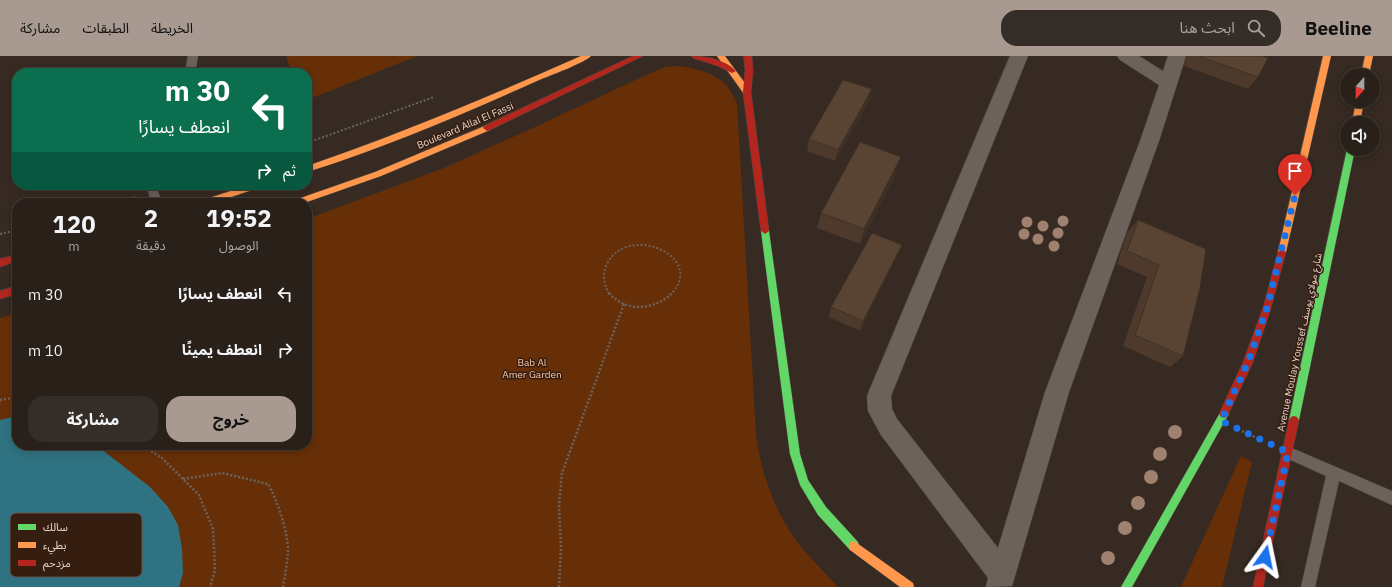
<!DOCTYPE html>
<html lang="ar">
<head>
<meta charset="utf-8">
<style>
  :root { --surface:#29201a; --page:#352d27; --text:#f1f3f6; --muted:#a5a3a2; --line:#453e39; --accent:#a99a91 }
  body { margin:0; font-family:"IBM Plex Sans","Noto Sans Arabic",sans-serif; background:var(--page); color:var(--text); direction:rtl; height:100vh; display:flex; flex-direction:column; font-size:15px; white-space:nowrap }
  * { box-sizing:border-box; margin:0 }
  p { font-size:13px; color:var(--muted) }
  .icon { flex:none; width:22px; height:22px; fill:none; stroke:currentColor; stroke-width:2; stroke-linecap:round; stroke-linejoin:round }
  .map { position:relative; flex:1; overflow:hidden; direction:ltr }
  .details { position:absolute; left:12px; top:142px; width:300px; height:252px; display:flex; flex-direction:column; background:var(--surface); border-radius:16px; box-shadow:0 2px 10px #0003,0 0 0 1px var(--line); direction:rtl }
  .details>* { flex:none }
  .top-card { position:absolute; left:12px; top:12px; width:300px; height:122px; border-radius:16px; box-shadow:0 2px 10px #0003,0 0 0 1px var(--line); direction:rtl; background:#0b6e4f; color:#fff; overflow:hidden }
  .needle { width:26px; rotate:201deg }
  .buttons { position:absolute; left:1340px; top:12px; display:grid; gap:8px }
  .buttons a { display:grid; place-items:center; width:40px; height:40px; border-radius:50%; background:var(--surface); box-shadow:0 2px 10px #0003,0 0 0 1px var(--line); font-size:20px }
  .pin { position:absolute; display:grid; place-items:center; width:34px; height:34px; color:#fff; margin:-41px -17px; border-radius:50% 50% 50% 0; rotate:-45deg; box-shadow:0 0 4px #0007 }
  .pin .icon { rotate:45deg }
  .me { position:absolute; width:44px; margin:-22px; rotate:12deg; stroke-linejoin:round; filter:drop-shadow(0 0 3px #0008) }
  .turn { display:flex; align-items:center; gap:14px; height:84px; padding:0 16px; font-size:18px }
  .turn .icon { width:52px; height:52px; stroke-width:2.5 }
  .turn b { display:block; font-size:28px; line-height:34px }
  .then { display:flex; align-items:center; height:38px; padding:0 16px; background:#0003; gap:8px; font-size:15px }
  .eta { display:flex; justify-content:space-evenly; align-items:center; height:68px; text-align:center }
  .eta b { font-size:24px; font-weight:700; line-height:28px }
  .button { display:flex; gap:8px; margin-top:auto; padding:8px 16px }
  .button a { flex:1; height:46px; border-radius:16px; background:var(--accent); color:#111; font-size:16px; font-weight:700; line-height:46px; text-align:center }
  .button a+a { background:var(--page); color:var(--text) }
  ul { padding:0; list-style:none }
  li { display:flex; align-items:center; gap:12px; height:56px; padding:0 16px }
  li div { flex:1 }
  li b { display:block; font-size:15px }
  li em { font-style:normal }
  header { display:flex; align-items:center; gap:24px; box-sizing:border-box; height:56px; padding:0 20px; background:var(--accent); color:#111 }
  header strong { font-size:19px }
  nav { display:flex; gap:22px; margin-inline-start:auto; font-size:14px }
  .search { width:280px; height:36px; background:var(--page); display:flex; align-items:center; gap:10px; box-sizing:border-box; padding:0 14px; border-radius:16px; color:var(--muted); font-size:15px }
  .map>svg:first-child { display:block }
  .green { fill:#672f07 }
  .water { fill:#2f7382 }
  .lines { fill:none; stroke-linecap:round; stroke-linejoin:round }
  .lane-casing { stroke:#514640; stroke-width:1 }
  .street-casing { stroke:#514640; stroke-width:1 }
  .fast-casing { stroke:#514640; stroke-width:1 }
  .slow-casing { stroke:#514640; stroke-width:1 }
  .jam-casing { stroke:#514640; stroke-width:1 }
  .path-far1 { stroke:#6c625e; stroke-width:2; stroke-dasharray:2 2; stroke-linecap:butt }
  .path { stroke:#6c625e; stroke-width:2.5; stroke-dasharray:2 2; stroke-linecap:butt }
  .lane { fill:#6c615b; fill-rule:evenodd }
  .street { fill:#6c615b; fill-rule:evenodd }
  .fast { fill:#63d668; fill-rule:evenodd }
  .slow { fill:#ff974d; fill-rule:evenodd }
  .jam { fill:#b3261e; fill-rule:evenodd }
  .tree { fill:#a0806f }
  .wall { fill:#4d3a2c }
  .shaded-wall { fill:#3e3024 }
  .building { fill:#594433; stroke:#3e3024 }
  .route { stroke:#1a73e8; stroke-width:7; stroke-dasharray:0 12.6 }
  .labels { text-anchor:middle; stroke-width:3; stroke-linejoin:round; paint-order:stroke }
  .street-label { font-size:10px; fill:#e6d6cd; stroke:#351d10 }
  .park-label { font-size:10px; fill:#f6c7ae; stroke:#351d10 }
  .key { fill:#351d10; stroke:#6a5449; stroke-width:1 }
  .key-label { font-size:11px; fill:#e6d6cd }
</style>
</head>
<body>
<header>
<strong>Beeline</strong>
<div class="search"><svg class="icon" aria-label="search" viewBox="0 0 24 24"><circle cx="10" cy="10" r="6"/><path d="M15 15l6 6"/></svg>ابحث هنا</div>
<nav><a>الخريطة</a><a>الطبقات</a><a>مشاركة</a></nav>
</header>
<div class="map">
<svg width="1392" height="531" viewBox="0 0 1392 531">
  <rect width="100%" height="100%" fill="#372a22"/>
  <!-- green -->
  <path class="green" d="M286,0H417L307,44V17H292Z
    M678,10C706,14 727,20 737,48L756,379C761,415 772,450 794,481C806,499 824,515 838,531H0V262L17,257V389H307V163L444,112L546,66L644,20L665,11Z
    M1241,400L1252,406L1222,531H1181Z"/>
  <!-- water -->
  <path class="water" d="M12,361H17V389H96L150,431L168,451L178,469L182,493L183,517L179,531H0V364Z"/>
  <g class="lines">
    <!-- lane casing -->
    <g class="lane-casing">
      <path id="lane" d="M188,0H198L195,17H185Z
        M146,129H156L162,147H152Z
        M1287,390L1392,435V449L1339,425L1315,531H1301L1326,420L1282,400L1280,396L1282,392Z"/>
    </g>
    <!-- street casing -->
    <g class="street-casing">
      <path id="street" d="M1010,0H1028L891,340L892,353L897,363L998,492L1045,336L1140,85L1159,29L1120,4L1117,0H1139L1163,15L1168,0H1186L1159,85L1069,336L1012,530L986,531L988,522L881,379L868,355L867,340Z"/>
    </g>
    <!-- fast casing -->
    <g class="fast-casing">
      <path id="fast" d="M1347,93H1355L1299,364L1297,367L1294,368L1291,367L1289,364Z
        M765,172L769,175L800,398L808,424L826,451L858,486L859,490L858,494L854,495L850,494L818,459L800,429L790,398L761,175Z
        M1224,354L1227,355L1229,358L1227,361L1132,531H1121L1221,355Z"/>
    </g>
    <!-- slow casing -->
    <g class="slow-casing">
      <path id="slow" d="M581,0H591C584,7 549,20 539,24C463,58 386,91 307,116V110C400,78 491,40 581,0Z
        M717,0H725L750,34V38H744Z
        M1323,0H1331L1286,196L1282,199L1278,196Z
        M1365,0H1373L1369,19H1361Z
        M1356,45H1364L1360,67H1352Z
        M487,69L491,72L490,74L381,120L304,147H291L292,145L375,116Z
        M249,129H262L261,131L213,147H199L200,145Z
        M854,485L913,527L914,531H900L850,494L849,490L850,486Z"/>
    </g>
    <!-- jam casing -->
    <g class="jam-casing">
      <path id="jam" d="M633,0H643L490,74L487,75L483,72L484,70Z
        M692,0C707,0 726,4 736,15L732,17L718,10L693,2Z
        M744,0H752L753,15L751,36L769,175L765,178L761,175L743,36L745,15Z
        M1282,193L1286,196L1271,252L1253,306L1227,361L1224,362L1221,361L1219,358L1243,306L1263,252L1278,196Z
        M17,199V205L0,211V203Z
        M17,230V238L0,243V235Z
        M1294,360L1297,361L1299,364L1263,531H1253L1289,364L1291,361Z"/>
    </g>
    <!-- path-far1 -->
    <path class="path-far1" d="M307,87L434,41
      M114,147L135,141
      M0,178L17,174
      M609,238C604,228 602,218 607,208C628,166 707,201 671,238"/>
    <!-- path -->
    <path class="path" d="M609,237C626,257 655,254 672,237
      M0,344L17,341
      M1242,375L1263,385
      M141,389L162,402L199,439L213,473L215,514L210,531
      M183,423L222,417L268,428C277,443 289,479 288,497C287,508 285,520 283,531
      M559,531L561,491L559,450L562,417L624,248"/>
    <!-- lane -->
    <use href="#lane" class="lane"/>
    <!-- street -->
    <use href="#street" class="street"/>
    <!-- fast -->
    <use href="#fast" class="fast"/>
    <!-- slow -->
    <use href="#slow" class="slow"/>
    <!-- jam -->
    <use href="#jam" class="jam"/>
  </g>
  <!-- trees -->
  <g class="tree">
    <circle cx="1063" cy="165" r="5.5"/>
    <circle cx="1027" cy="166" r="5.5"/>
    <circle cx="1043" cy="170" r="5.5"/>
    <circle cx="1058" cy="177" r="5.5"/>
    <circle cx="1024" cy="178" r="5.5"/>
    <circle cx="1038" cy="183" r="5.5"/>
    <circle cx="1054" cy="190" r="5.5"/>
    <circle cx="1175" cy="376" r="7"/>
    <circle cx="1160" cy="398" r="7"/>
    <circle cx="1151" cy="421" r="7"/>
    <circle cx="1138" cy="447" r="7"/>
    <circle cx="1125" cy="472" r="7"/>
    <circle cx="1108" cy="502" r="7"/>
  </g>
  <!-- wall -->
  <path class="wall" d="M1187,0H1262L1258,21L1248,33L1184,10Z
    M869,45L835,105L807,95L809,83Z
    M896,117L860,188L817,172L821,157Z
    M1138,164L1206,193L1183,300L1170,311L1123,290L1147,221L1117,208L1127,177Z
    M897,199L860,275L829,261L831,251Z"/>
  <!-- shaded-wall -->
  <path class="shaded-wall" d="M872,33L869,45L835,105L838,94Z
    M901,101L896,117L860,188L864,173Z
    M902,189L897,199L860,275L863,265Z"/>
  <!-- building -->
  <path class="building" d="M1198,0H1262L1268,2L1258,21Z
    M843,24L872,33L838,94L809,83Z
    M860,86L901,101L864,173L821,157Z
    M1138,164L1206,193L1200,232L1183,300L1135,279L1159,209L1127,195Z
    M872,177L902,189L863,265L831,251Z"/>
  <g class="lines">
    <!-- route -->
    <path class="route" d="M1265,501L1288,396L1221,365L1248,306L1267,252L1295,139"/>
  </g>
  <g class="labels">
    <!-- street labels -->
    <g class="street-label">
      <text transform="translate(465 69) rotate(-23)" y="4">Boulevard Allal El Fassi</text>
      <text transform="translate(1299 286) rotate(-78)" y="4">Avenue Moulay Youssef شارع مولاي يوسف</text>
    </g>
    <!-- park labels -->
    <g class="park-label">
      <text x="532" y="310">Bab Al<tspan x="532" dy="12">Amer Garden</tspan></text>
    </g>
  </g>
  <!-- legend -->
  <rect x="10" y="457" width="132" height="64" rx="6" class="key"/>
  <rect x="18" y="468" width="18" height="6" fill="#63d668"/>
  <rect x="18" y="486" width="18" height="6" fill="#ff974d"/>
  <rect x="18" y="504" width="18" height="6" fill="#b3261e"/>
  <g class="key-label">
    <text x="43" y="475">سالك</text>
    <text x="43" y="493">بطيء</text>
    <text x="43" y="511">مزدحم</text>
  </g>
</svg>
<div class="buttons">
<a><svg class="needle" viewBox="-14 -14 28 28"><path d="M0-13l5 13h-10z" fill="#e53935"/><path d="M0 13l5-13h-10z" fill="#a5a3a2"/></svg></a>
<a><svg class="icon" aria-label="sound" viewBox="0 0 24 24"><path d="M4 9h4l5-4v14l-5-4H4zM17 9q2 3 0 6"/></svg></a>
</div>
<div class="pin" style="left:1295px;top:139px;background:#d93025"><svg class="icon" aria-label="arrive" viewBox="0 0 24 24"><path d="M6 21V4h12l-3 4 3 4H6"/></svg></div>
<svg class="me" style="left:1265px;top:501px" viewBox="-20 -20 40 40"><path d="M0-17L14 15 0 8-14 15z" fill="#1a73e8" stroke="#fff" stroke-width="4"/></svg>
<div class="top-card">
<div class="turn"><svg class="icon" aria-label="left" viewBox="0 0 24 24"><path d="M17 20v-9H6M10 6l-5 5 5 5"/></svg><div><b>30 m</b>انعطف يسارًا</div></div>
<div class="then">ثم<svg class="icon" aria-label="right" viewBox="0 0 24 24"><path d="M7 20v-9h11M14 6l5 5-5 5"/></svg></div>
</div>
<section class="details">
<div class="eta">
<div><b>19:52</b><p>الوصول</p></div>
<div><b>2</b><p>دقيقة</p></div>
<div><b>120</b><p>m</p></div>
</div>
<ul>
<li><svg class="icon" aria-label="left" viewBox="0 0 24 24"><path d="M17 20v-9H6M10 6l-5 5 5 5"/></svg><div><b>انعطف يسارًا</b></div><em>30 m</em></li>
<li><svg class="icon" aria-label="right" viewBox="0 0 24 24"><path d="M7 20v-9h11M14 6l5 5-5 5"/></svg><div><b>انعطف يمينًا</b></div><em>10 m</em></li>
</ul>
<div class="button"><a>خروج</a><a>مشاركة</a></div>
</section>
</div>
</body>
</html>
